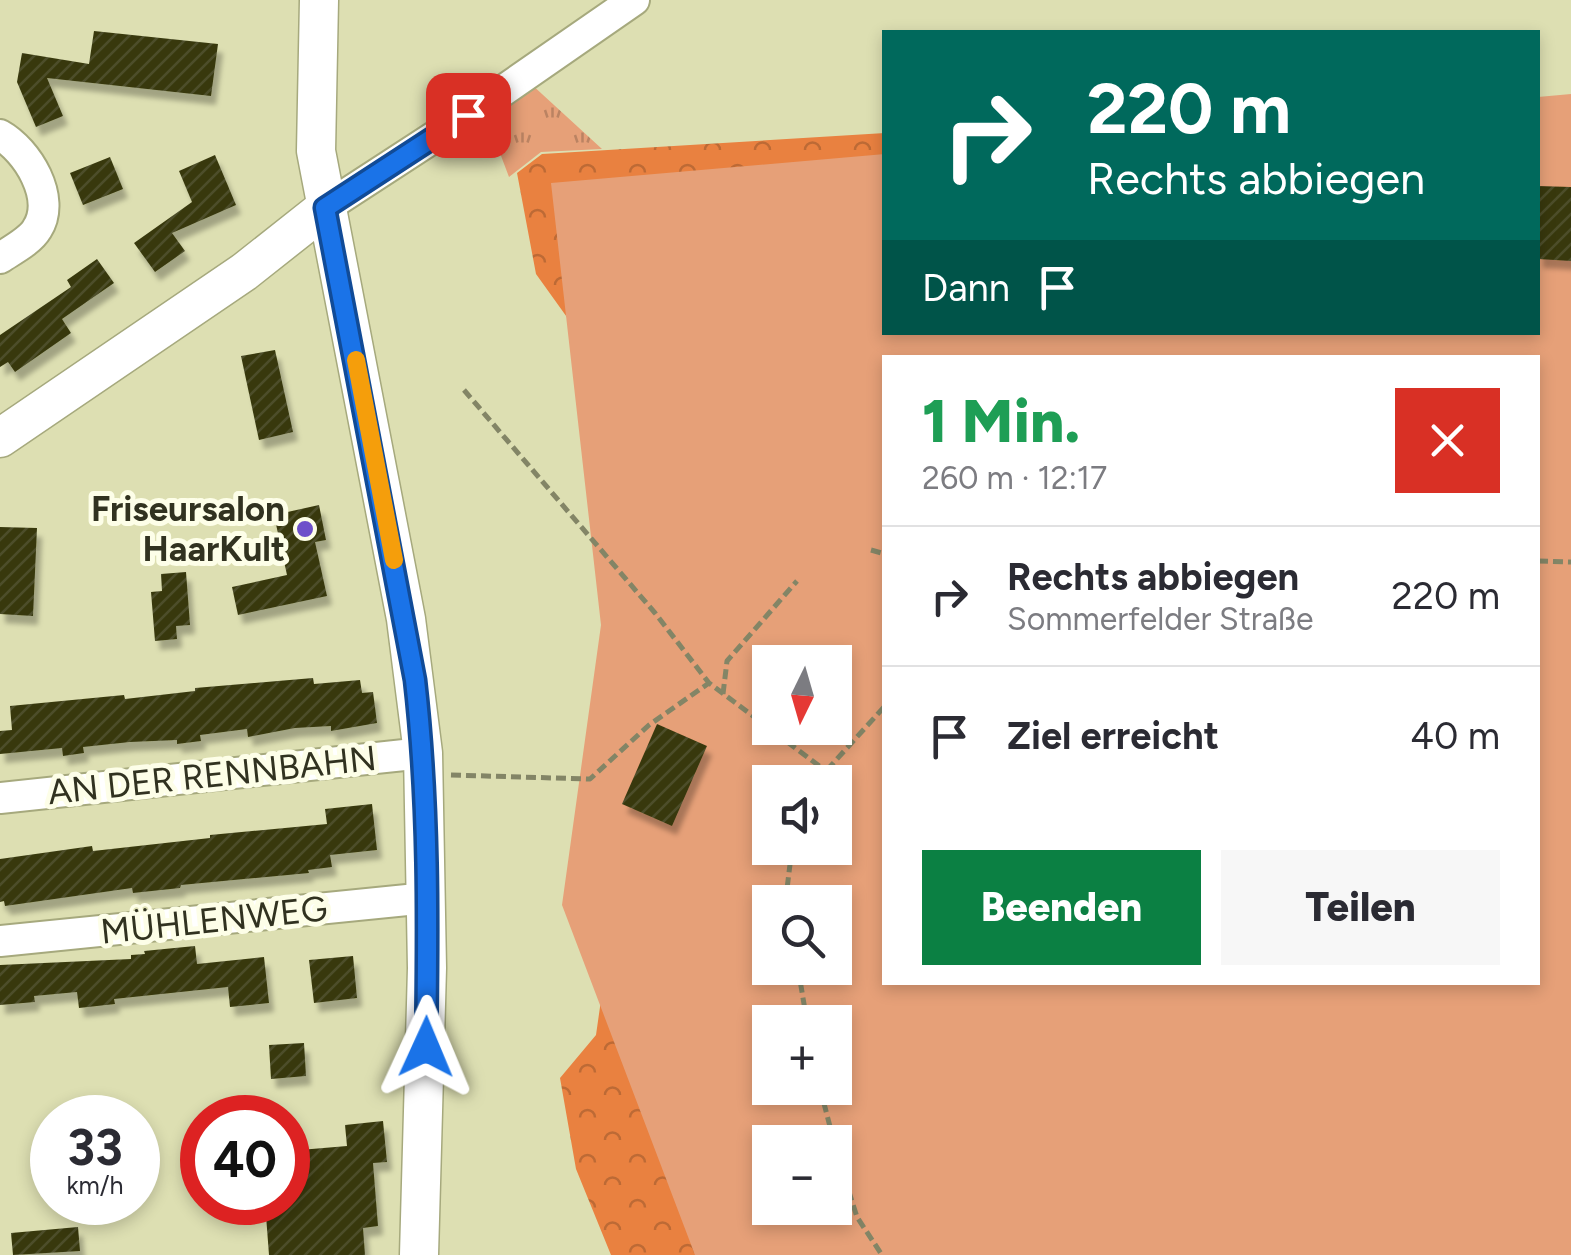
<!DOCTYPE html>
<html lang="de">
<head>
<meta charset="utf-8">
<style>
  :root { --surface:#fff; --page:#f7f7f7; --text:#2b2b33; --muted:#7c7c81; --line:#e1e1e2; --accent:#0b8043 }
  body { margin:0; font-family:Figtree,sans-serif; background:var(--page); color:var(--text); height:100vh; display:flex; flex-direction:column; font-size:38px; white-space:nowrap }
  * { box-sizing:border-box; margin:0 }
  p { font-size:32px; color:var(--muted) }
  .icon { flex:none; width:55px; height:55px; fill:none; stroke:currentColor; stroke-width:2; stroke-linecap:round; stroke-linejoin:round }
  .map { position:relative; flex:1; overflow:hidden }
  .panel { position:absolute; left:882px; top:355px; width:658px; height:630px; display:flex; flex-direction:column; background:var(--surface); border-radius:0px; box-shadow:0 5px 15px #0003 }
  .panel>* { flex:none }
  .top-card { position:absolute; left:882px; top:30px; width:658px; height:305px; border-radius:0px; box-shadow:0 5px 15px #0003; background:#00695c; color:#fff; overflow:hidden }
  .needle { width:65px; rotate:185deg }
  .buttons { position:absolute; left:752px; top:645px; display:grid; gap:20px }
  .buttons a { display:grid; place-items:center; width:100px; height:100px; border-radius:0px; background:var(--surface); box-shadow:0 5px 15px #0003; font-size:50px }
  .speed { position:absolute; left:30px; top:1095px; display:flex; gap:20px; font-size:50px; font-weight:700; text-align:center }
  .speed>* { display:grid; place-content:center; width:130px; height:130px; border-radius:50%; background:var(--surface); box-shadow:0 5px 15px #0003; line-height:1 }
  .speed small { font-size:25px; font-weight:400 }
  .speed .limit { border:15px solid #d22; background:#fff; color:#111 }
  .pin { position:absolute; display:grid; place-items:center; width:85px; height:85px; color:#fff; margin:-42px; border-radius:20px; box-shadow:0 5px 15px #0006 }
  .me { position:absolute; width:110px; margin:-55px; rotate:1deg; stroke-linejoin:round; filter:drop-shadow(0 0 8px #0008) }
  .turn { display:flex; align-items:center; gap:35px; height:210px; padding:0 40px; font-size:45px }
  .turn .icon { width:130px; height:130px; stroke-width:2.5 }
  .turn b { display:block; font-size:70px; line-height:85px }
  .then { display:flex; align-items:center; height:95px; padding:0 40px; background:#0003; gap:20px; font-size:38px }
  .round { display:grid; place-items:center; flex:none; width:105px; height:105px; border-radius:0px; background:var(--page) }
  .summary { display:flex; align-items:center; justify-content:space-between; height:170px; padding:0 40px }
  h1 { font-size:60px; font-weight:800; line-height:75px; color:#1e9e55 }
  .button { display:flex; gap:20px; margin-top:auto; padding:20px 40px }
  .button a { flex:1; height:115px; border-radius:0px; background:var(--accent); color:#fff; font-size:40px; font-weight:800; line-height:115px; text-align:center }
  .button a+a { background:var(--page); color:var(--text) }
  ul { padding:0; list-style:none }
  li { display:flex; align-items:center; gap:30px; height:140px; padding:0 40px; border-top:2px solid var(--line) }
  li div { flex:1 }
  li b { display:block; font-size:38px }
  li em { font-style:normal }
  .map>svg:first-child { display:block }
  .grass { fill:url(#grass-tufts) }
  .forest { fill:url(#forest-crowns) }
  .pitch { fill:#e6a078; fill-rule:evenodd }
  .building { fill:url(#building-hatch); filter:url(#shadow) }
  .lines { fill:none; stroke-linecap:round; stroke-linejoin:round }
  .minor-casing { stroke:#a6a97d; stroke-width:34 }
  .tertiary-casing { stroke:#a6a97d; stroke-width:41 }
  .path { stroke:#838566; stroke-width:5; stroke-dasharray:10 5; stroke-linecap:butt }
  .minor { stroke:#fff; stroke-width:30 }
  .tertiary { stroke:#fff; stroke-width:38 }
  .route-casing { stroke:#114b97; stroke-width:25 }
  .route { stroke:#1a73e8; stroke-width:18 }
  .slow { stroke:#f59e0b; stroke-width:18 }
  .poi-dot { fill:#6e50ca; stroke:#fdfee8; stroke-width:4 }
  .labels { text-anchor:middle; stroke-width:10; stroke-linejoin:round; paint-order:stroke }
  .poi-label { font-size:35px; font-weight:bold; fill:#313220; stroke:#fdfee8; text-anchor:end }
  .street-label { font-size:35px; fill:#313220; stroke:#fdfee8 }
</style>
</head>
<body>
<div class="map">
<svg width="1571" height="1255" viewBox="0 0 1571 1255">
  <defs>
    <pattern id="grass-tufts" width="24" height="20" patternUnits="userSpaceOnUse" patternTransform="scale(2.5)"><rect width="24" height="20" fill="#e6a078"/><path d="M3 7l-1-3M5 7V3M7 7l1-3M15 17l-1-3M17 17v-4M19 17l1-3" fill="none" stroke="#bb8362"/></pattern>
    <pattern id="forest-crowns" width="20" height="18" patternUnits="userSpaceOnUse" patternTransform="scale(2.5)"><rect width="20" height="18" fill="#e98140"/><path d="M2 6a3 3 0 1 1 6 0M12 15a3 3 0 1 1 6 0" fill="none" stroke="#bd6a35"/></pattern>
    <pattern id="building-hatch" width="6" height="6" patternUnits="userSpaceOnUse" patternTransform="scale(2.5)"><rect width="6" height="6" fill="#383910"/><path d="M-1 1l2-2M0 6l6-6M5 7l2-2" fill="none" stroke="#4d4e2a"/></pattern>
    <filter id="shadow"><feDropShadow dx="5" dy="9" stdDeviation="2.5" flood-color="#0004"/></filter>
  </defs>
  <rect width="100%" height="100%" fill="#dddfb2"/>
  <!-- grass -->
  <path class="grass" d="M530,83L602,149L541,152L509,177L489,124L495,118L493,114Z"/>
  <!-- forest -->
  <path class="forest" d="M885,133V169L579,334L536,274L517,173L542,154Z
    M601,1000L770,1142V1208L846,1255H611L576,1169L560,1078L596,1035Z"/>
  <!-- pitch -->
  <path class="pitch" d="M1571,94V1255H695L562,905L601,625L551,183L885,154V332H1538V97ZM885,358H1538V982H885ZM770,662H835V728H770ZM770,782H835V848H770ZM770,902H835V968H770ZM770,1022H835V1088H770ZM770,1142H835V1208H770Z"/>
  <!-- building -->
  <path class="building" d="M94,31L218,44L211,96L47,78L63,116L36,127L17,82L22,53L89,64Z
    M215,155L236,205L172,233L185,251L155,272L134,243L192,202L179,171Z
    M110,157L123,189L83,205L70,173Z
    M1538,186L1571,187V261L1538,259Z
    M97,259L114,283L62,319L71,333L15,372L8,362L0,367V335L71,287L67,280Z
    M275,350L293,432L259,440L241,356Z
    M319,505L326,540L315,542L327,596L238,615L232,587L287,575L274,515Z
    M0,527L37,528L33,616L0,614Z
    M186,572L190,625L176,626L177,639L155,641L151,592L162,591L161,574Z
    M313,678L314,684L360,680L362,693L373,692L377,723L331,731V726L295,728L248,737L247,729L200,735L201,741L177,744V740L130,742L83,747L84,753L63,756L62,748L0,754V731L12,730L10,706L124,695L125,699L195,691V688Z
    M657,724L707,746L672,826L622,804Z
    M372,804L377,850L330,855L332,867L308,870L309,873L181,885L180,888L133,893L132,888L5,906L4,901L0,902V859L92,846L93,851L210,838V835L327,824L325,809Z
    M195,946L197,964L264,957L269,1003L230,1007L228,987L114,999L115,1004L79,1008L77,992L34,996L35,1002L0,1005V965L131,959V955L145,954L144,951Z
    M353,956L357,998L314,1003L309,960Z
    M304,1043L306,1076L271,1079L269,1045Z
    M383,1121L387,1162L373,1163L378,1226L363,1228L365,1255H269L265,1202H288V1151L347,1146L345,1125Z
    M78,1227L80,1251L13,1255L11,1233Z"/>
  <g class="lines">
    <!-- minor casing -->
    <g class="minor-casing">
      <path id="minor" d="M0,135C27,150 57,198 37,229C30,241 12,250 0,258
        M325,208L468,115L634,0
        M0,798L423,753
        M0,941L427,898"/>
    </g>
    <!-- tertiary casing -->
    <g class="tertiary-casing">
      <path id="tertiary" d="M319,0L316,151L406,619L423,753L427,968L419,1255
        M0,438L244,272L325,208"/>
    </g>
    <!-- path -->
    <path class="path" d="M464,390L655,613L709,683L826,771L820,782
      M871,550L885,554
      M1538,561L1571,562
      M723,694L727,661L797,581
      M827,770L885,706
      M451,775L590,779L649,725L709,683
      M789,902L787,889L792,848
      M798,968L807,1022
      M820,1088L834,1142
      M835,1148L857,1217L882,1255"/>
    <!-- minor -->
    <use href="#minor" class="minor"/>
    <!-- tertiary -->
    <use href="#tertiary" class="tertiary"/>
  </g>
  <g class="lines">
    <!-- route casing -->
    <g class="route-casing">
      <path id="route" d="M426,1047C428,924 429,802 415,680L325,208L468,115"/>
    </g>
    <!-- route -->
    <use href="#route" class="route"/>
    <!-- slow -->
    <path class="slow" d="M356,360L394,560"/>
  </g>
  <!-- markers -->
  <circle class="poi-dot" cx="305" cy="529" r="10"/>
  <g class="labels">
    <!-- poi labels -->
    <g class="poi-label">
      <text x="285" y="521">Friseursalon<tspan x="285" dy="40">HaarKult</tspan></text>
    </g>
    <!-- street labels -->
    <g class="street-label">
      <text transform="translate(212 775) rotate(-6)" y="12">AN DER RENNBAHN</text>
      <text transform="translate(214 920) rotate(-6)" y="12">MÜHLENWEG</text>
    </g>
  </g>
</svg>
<div class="buttons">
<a><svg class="needle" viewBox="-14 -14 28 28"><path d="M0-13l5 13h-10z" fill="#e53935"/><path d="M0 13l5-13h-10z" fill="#7c7c81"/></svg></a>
<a><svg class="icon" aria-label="sound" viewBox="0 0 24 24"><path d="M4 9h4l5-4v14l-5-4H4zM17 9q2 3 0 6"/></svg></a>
<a><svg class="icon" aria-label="search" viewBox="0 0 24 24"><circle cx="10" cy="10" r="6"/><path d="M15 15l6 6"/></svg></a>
<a>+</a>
<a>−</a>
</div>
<div class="speed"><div>33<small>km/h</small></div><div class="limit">40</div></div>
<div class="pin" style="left:468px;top:115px;background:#d93025"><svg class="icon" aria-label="arrive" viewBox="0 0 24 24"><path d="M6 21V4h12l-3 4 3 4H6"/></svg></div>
<svg class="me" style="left:426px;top:1047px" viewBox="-20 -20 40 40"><path d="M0-17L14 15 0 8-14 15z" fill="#1a73e8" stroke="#fff" stroke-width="4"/></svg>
<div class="top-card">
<div class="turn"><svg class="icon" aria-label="right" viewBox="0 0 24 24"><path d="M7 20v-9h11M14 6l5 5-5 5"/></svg><div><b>220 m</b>Rechts abbiegen</div></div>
<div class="then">Dann<svg class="icon" aria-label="arrive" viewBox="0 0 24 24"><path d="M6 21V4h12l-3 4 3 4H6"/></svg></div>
</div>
<section class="panel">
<div class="summary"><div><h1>1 Min.</h1><p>260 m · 12:17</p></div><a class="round" style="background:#d93025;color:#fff"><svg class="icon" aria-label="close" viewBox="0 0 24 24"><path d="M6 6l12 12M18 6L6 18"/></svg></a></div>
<ul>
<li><svg class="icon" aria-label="right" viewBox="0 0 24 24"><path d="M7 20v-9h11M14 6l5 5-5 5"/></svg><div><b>Rechts abbiegen</b><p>Sommerfelder Straße</p></div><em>220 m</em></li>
<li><svg class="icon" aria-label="arrive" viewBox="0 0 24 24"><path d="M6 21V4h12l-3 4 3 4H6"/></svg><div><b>Ziel erreicht</b></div><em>40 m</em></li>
</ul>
<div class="button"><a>Beenden</a><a>Teilen</a></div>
</section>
</div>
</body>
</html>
